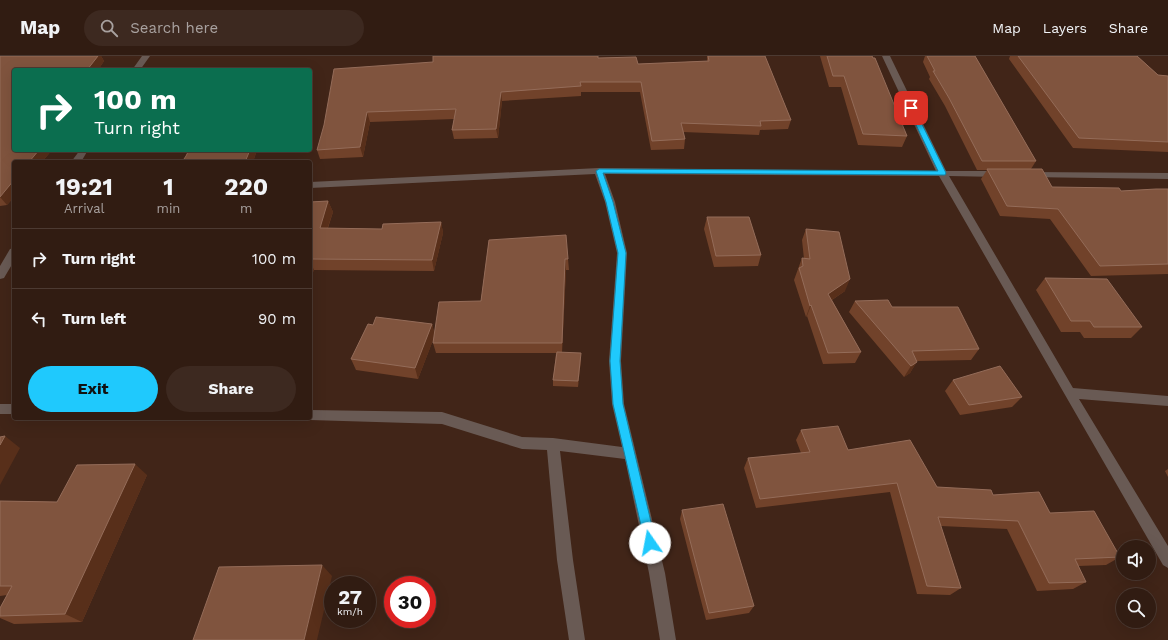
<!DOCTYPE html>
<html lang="en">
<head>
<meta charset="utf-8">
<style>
  :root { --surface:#311c12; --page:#3d2920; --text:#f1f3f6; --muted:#a8a19f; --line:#4c3a32; --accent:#1fc9fd }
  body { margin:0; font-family:"Work Sans",sans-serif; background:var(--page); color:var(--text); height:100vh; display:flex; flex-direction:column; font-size:15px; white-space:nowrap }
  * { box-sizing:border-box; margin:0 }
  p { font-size:13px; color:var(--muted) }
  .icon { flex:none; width:22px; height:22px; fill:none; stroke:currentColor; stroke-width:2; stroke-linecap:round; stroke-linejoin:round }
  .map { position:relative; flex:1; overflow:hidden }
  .side { position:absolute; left:12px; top:104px; width:300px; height:260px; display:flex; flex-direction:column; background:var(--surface); border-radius:4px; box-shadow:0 4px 16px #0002,0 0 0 1px var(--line) }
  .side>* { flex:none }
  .guide { position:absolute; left:12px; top:12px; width:300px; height:84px; border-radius:4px; box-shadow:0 4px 16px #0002,0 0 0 1px var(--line); background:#0b6e4f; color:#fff; overflow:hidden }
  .buttons { position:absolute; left:1116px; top:484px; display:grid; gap:8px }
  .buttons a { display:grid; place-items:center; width:40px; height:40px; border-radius:50%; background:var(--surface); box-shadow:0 4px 16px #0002,0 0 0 1px var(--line); font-size:20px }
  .speed { position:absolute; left:324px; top:520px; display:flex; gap:8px; font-size:20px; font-weight:700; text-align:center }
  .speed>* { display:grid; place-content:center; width:52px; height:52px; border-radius:50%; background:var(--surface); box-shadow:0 4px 16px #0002,0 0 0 1px var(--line); line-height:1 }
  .speed small { font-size:10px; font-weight:400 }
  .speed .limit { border:6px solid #d22; background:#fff; color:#111 }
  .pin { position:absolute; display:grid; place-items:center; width:34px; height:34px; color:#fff; margin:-17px; border-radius:8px; box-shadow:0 2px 6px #0006 }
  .me { position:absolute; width:44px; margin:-22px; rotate:348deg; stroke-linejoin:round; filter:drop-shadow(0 0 3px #0008) }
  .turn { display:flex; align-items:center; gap:14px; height:84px; padding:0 16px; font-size:18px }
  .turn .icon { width:52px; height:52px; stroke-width:2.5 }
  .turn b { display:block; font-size:28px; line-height:34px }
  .eta { display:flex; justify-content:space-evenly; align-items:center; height:68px; text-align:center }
  .eta b { font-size:24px; font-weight:700; line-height:28px }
  .button { display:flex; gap:8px; margin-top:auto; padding:8px 16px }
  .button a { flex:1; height:46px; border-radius:24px; background:var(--accent); color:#111; font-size:16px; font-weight:700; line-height:46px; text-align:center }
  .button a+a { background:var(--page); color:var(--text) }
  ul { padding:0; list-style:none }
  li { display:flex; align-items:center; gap:12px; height:60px; padding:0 16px; border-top:1px solid var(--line) }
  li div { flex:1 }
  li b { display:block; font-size:15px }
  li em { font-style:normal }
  header { display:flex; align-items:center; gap:24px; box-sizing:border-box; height:56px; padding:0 20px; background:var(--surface); border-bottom:1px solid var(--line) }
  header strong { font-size:19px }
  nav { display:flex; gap:22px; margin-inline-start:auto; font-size:14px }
  .search { width:280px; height:36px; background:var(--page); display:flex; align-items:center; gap:10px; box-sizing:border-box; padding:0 14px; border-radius:22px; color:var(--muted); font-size:15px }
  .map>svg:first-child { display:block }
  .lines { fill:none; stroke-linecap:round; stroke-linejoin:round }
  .minor { fill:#695a54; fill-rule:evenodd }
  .wall { fill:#71422a }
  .shaded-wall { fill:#582f1a }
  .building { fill:#80543e; stroke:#946c59 }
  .route { fill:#1fc9fd; stroke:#1483a4 }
</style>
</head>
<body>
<header>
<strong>Map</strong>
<div class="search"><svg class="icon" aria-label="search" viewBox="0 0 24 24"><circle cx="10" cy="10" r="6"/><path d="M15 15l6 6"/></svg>Search here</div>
<nav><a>Map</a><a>Layers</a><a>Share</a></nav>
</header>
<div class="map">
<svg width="1168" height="584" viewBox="0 0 1168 584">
  <rect width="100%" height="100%" fill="#412518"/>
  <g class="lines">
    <!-- minor -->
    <path class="minor" d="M142,0H150L140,14H132Z
      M882,0H890L946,115H1000L1005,118L1000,121L949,120L1073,332L1168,340V350L1079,343L1168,490V512L1163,509L939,120L605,118L615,146L627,197L621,305L624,348L665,517L676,584H660L649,517L625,403L560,395L573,504L585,584H569L557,504L547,394L522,393L442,368L310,364L305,363L310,362V354L442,356L522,381L553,382L622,391L612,348L609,305L617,197L605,146L595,118L310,132V126L599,112L936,115Z
      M80,94H88L81,106H71Z
      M1029,116L1168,117V123L1026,121L1024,119L1026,117Z
      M14,192V205L4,222L0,223V210L10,193Z
      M0,348H14V358H0Z"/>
  </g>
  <!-- wall -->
  <path class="wall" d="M0,0H101L104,5L98,14H14L52,94L42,106H14V141L7,149L0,150Z
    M707,0H765L791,64L788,73L760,74L759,79L683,76L685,83L684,93L651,94L640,36H581V40L502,45L498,82L454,83L452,74L454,63L370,66L363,101L320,103L317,94L433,6L598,2L638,8L707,5Z
    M820,0H872L907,80L902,91L858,89L841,31H829Z
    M925,0H975L1036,105L1031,113L1052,131L1121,135L1168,133V218L1091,220L1050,163L1000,160L981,123L987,114H977L945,50L929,23L930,21L923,6Z
    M1010,0H1137L1158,19L1168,20V96L1073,92L1009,3Z
    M189,94H260L259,97H256L253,106H182L186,100Z
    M328,145L333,156L328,172L382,173L441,166L443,177L434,215L314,214L310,222V146Z
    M707,161L761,199L758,210L714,211L704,173Z
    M806,173L845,235L832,244L861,296L855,307L823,308L807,260L806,261L794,224L802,202L804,203L802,184Z
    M489,184L568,203L569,214H566L562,296L581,303L578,331L553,330V324L556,297H436L433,287V284L418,323L356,314L351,303L373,269L432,268L434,276L481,245Z
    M1045,222L1142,271L1131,282H1084L1080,276H1061L1036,234Z
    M855,245L892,251L979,293L971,304L917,305L910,317L904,321L849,256Z
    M953,324L1022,341L1012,351L960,359L945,335Z
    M801,374L937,431L993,439L1050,457L1120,501L1106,509L1078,510L1086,526L1073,533L1037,535L1007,473L941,470L961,532L950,539L917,538L890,436L756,452L744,412L748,402L801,397L796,384Z
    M1168,413V421L1165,415Z
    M147,419L82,566L14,568L0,562V552L7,539L0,540V445L57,446Z
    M682,454L754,550L749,557L706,564L680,463Z"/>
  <!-- shaded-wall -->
  <path class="shaded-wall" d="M98,0H101L104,5L98,14H87Z
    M501,36L502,45L498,82L496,73Z
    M367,56L370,66L363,101L360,91Z
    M39,94H52L42,106H29Z
    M250,94H255L256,97L253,106H245Z
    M14,124V141L7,149L0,141Z
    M328,145L333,156L324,182L320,172Z
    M441,166L443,177L434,215L432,204Z
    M565,203L566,214L562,297V287Z
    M310,205L314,214L310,222Z
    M850,223L845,235L824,249L828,238Z
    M811,249L807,260L806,261L810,250Z
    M432,268L435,279L418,323L415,312Z
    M581,297V303L578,331V325Z
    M917,306L910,317L904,321L911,310Z
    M5,380L20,392L0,429V389Z
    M135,408L147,419L82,566L65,558Z
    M322,509L332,520L317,584H304Z"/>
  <!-- building -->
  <path class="building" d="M0,0H98L87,14H14V94H39L29,106H14V124L0,141Z
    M433,0H598V2L636,1L638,8L709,5L708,0H765L791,64L760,65L761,70L681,67L685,83L652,85L641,26H580L581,30L501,36L496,73L452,74L456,53L367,56L360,91L317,94L324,69L334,13L433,6Z
    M827,0H872L873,2H875L907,80L863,78L844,20H833Z
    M927,0H975L1036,105H982L949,42L933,15H935Z
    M1018,0H1137L1158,19L1168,20V86L1079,82Z
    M215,12L213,14H189Z
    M274,12V14H243Z
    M189,94H250L245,106H182L186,100Z
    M987,113H1042L1052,131L1119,132L1121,135L1156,133H1168V208L1100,210L1058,153L1007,150Z
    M328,145L320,172L382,173L383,168L441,166L432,204L310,203V146Z
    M707,161H749L761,199L716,200Z
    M806,173L839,176L850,223L828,238L861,296L828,297L811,249L810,250L799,212L803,210L802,202L810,203Z
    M566,179L568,203H565L562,287H433L439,246L481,245L489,184Z
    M1045,222L1107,223L1142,271H1094L1090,265H1071Z
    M888,244L892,251H958L979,293L912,295L917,306L911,310L855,245Z
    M376,261L432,268L415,312L351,303L368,268L373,269Z
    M557,296L581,297L578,325L553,324Z
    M1000,310L1022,341L969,349L953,324Z
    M838,370L848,394L910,384L937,431L991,434L993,439L1039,436L1050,457L1094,455L1120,501L1075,503L1086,526L1049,527L1018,465L938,461L961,532L927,530L897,427L760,443L748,402L810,396L801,374Z
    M5,380L0,389V381Z
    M135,408L65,558L0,560V552L12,530H0V445L57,446L77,409Z
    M723,448L754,550L709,557L682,454Z
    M322,509L304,584H193L219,511Z"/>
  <!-- route -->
  <path class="route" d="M911,50L914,52L946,117L945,119L603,117L613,146L626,197L620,305L623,348L656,487L655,491L650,493L646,491L613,348L610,305L618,197L606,146L596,115L599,113L938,115L908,52Z"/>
</svg>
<div class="buttons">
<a><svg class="icon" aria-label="sound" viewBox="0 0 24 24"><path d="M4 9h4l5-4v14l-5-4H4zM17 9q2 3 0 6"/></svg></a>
<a><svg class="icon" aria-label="search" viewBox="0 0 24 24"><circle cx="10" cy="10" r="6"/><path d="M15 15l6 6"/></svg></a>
</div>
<div class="speed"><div>27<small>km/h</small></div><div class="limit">30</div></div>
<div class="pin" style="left:911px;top:52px;background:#d93025"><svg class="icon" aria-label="arrive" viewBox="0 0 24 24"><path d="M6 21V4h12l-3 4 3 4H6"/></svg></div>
<svg class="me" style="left:650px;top:487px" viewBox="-20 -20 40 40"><circle r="19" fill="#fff"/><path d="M0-13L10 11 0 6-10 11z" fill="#1fc9fd"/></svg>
<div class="guide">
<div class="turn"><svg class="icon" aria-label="right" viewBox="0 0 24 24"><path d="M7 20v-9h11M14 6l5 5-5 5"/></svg><div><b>100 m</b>Turn right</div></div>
</div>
<section class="side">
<div class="eta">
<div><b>19:21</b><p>Arrival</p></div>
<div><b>1</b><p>min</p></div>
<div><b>220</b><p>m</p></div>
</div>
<ul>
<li><svg class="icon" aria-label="right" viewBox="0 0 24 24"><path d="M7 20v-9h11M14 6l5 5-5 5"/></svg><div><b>Turn right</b></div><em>100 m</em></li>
<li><svg class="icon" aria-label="left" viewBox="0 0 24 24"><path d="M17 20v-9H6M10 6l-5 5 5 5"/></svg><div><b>Turn left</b></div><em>90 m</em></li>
</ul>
<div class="button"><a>Exit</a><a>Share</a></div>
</section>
</div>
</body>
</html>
